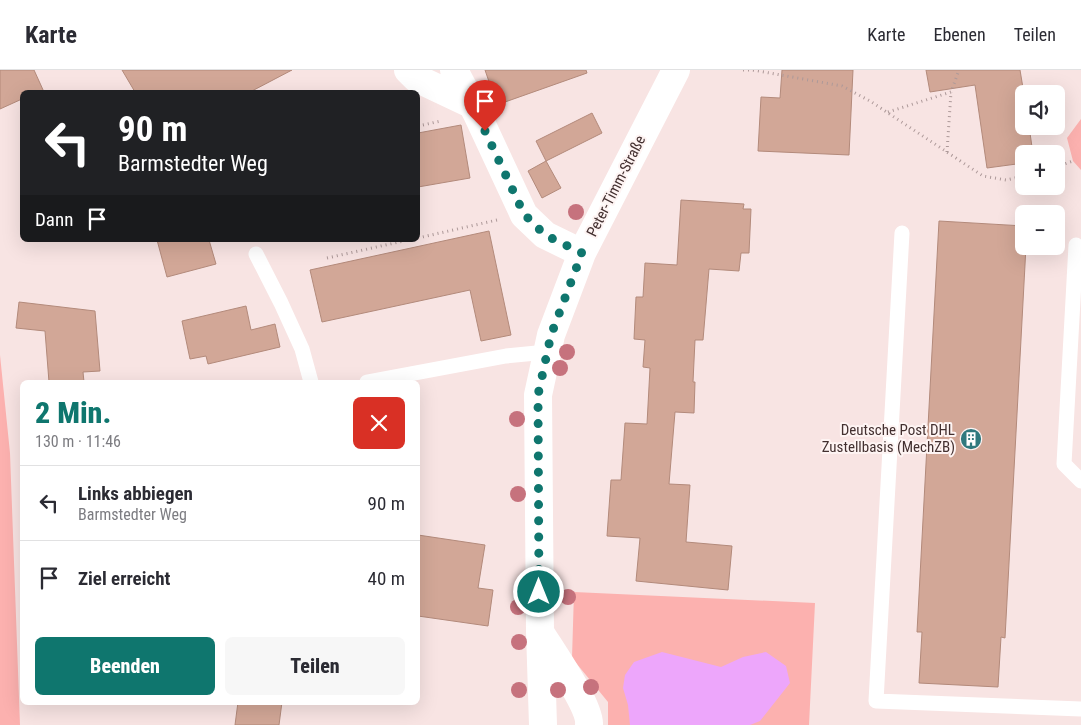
<!DOCTYPE html>
<html lang="de">
<head>
<meta charset="utf-8">
<style>
  :root { --surface:#fff; --page:#f7f7f7; --text:#2b2b33; --muted:#7c7c81; --line:#e1e1e2; --accent:#0f766e }
  body { margin:0; font-family:"Roboto Condensed",sans-serif; background:var(--page); color:var(--text); height:100vh; display:flex; flex-direction:column; font-size:19px; white-space:nowrap }
  * { box-sizing:border-box; margin:0 }
  p { font-size:16px; color:var(--muted) }
  .icon { flex:none; width:28px; height:28px; fill:none; stroke:currentColor; stroke-width:2; stroke-linecap:round; stroke-linejoin:round }
  .map { position:relative; flex:1; overflow:hidden }
  .details { position:absolute; left:20px; top:310px; width:400px; height:325px; display:flex; flex-direction:column; background:var(--surface); border-radius:8px; box-shadow:0 5px 20px #0002 }
  .details>* { flex:none }
  .banner { position:absolute; left:20px; top:20px; width:400px; height:152px; border-radius:8px; box-shadow:0 5px 20px #0002; background:#202124; color:#fff; overflow:hidden }
  .controls { position:absolute; left:1015px; top:15px; display:grid; gap:10px }
  .controls a { display:grid; place-items:center; width:50px; height:50px; border-radius:8px; background:var(--surface); box-shadow:0 5px 20px #0002; font-size:25px }
  .pin { position:absolute; display:grid; place-items:center; width:42px; height:42px; color:#fff; margin:-51px -21px; border-radius:50% 50% 50% 0; rotate:-45deg; box-shadow:0 0 5px #0007 }
  .pin .icon { rotate:45deg }
  .me { position:absolute; width:55px; margin:-28px; rotate:0deg; stroke-linejoin:round; filter:drop-shadow(0 0 4px #0008) }
  .turn { display:flex; align-items:center; gap:18px; height:105px; padding:0 15px; font-size:22px }
  .turn .icon { width:65px; height:65px; stroke-width:2.5 }
  .turn b { display:block; font-size:35px; line-height:42px }
  .then { display:flex; align-items:center; height:48px; padding:0 15px; background:#0003; gap:10px; font-size:19px }
  .round { display:grid; place-items:center; flex:none; width:52px; height:52px; border-radius:8px; background:var(--page) }
  .summary { display:flex; align-items:center; justify-content:space-between; height:85px; padding:0 15px }
  h1 { font-size:30px; font-weight:800; line-height:38px; color:var(--accent) }
  .cta { display:flex; gap:10px; margin-top:auto; padding:10px 15px }
  .cta a { flex:1; height:58px; border-radius:8px; background:var(--accent); color:#fff; font-size:20px; font-weight:800; line-height:58px; text-align:center }
  .cta a+a { background:var(--page); color:var(--text) }
  ul { padding:0; list-style:none }
  li { display:flex; align-items:center; gap:15px; height:75px; padding:0 15px; border-top:1px solid var(--line) }
  li div { flex:1 }
  li b { display:block; font-size:19px }
  li em { font-style:normal }
  header { display:flex; align-items:center; gap:30px; box-sizing:border-box; height:70px; padding:0 25px; background:var(--surface); border-bottom:1px solid var(--line) }
  header strong { font-size:24px }
  nav { display:flex; gap:28px; margin-inline-start:auto; font-size:18px }
  .map>svg:first-child { display:block }
  .green { fill:#fcb1af }
  .water { fill:#eda6fb }
  .building { fill:#d2a797; stroke:#b38a7b }
  .lines { fill:none; stroke-linecap:round; stroke-linejoin:round }
  .path { stroke:#ad9999; stroke-width:3; stroke-dasharray:1 4; stroke-linecap:butt }
  .lane { stroke:#fff; stroke-width:15 }
  .street { stroke:#fff; stroke-width:28 }
  .tree { fill:#c6727d }
  .route { stroke:#0f766e; stroke-width:9; stroke-dasharray:0 16.2 }
  .labels { text-anchor:middle; stroke-width:4; stroke-linejoin:round; paint-order:stroke }
  .street-label { font-size:15px; fill:#433030; stroke:#fef4f3 }
  .poi-label { font-size:15px; fill:#433030; stroke:#fef4f3; text-anchor:end }
</style>
</head>
<body>
<header>
<strong>Karte</strong>
<nav><a>Karte</a><a>Ebenen</a><a>Teilen</a></nav>
</header>
<div class="map">
<svg width="1081" height="655" viewBox="0 0 1081 655">
  <rect width="100%" height="100%" fill="#f8e4e3"/>
  <!-- green -->
  <path class="green" d="M1081,49V100L1073,91L1067,68Z
    M0,285L10,383L20,655H0Z
    M574,522L815,533L809,655H608V632L572,588Z"/>
  <!-- water -->
  <path class="water" d="M662,582L721,597L743,587L766,582L786,596L790,613L760,651L750,655H630L628,635L623,618L625,605L634,592Z"/>
  <!-- building -->
  <path class="building" d="M0,0H34L44,22H22V29L0,39Z
    M122,0H292L250,22H135Z
    M485,0H586L587,3L505,32H496Z
    M782,0H853L849,85L758,81L761,27L780,28Z
    M926,0H1020L1024,24V56H1029L1033,84H1024V93L987,98L975,15L930,22Z
    M592,43L602,63L546,91L536,71Z
    M461,55L470,108L418,117V63Z
    M546,91L561,118L542,128L528,101Z
    M681,130L744,134L743,139H751L749,183H741L739,201L709,199L703,270H695L693,312H695L694,343L675,342L669,414L690,415L686,472L732,476L728,520L636,511L640,468L607,466L611,410H621L625,353L647,354L650,298L643,297L645,270L634,269L636,227H643L645,193L677,195Z
    M939,151L1024,156V176H1026L1005,568L1001,567L998,617L919,613L922,562H917Z
    M489,161L511,265L481,271L470,220L322,252L310,200Z
    M157,170H209L216,194L167,207Z
    M19,232L95,241L100,301L83,302L84,312H49L45,261L16,258Z
    M246,236L251,260L275,254L280,277L208,294L206,286L190,289L182,251Z
    M418,465L485,475L478,518L493,520L488,556L418,546Z
    M238,632H282L279,655H235Z"/>
  <g class="lines">
    <!-- path -->
    <path class="path" d="M743,0H754
      M753,0L842,16L870,31L983,106L1006,110L1024,106
      M888,42L951,22L959,0
      M418,56L441,51
      M947,82L951,22
      M1056,97L1073,91
      M418,168L497,150
      M327,188L408,170"/>
    <!-- lane -->
    <path class="lane" d="M902,163L876,631L1081,639
      M1076,175L1064,394L1081,411
      M256,184L281,233L302,279L311,312
      M367,312L506,286L547,282"/>
    <!-- street -->
    <path class="street" d="M408,0L416,8L471,34
      M454,0L477,44L524,145L545,165L582,183
      M540,562C551,580 591,637 589,655
      M543,655L540,561L538,325L551,265L582,183L676,0"/>
  </g>
  <!-- trees -->
  <g class="tree">
    <circle cx="576" cy="142" r="8"/>
    <circle cx="567" cy="282" r="8"/>
    <circle cx="560" cy="298" r="8"/>
    <circle cx="517" cy="349" r="8"/>
    <circle cx="518" cy="424" r="8"/>
    <circle cx="568" cy="527" r="8"/>
    <circle cx="518" cy="537" r="8"/>
    <circle cx="519" cy="572" r="8"/>
    <circle cx="591" cy="617" r="8"/>
    <circle cx="519" cy="620" r="8"/>
    <circle cx="558" cy="620" r="8"/>
  </g>
  <g class="lines">
    <!-- route -->
    <path class="route" d="M485,61L524,144L545,165L582,183L551,265L538,325L539,522"/>
  </g>
  <!-- icons -->
  <defs>
    <g id="building-disc" transform="scale(1.125)"><circle r="9.5" fill="#30797e" stroke="#fef4f3"/><path d="M-4-6H4V6H1V3H-1V6H-4ZM-2.5-4.3h1.7v1.8h-1.7ZM.8-4.3h1.7v1.8H.8ZM-2.5-1h1.7V.8h-1.7ZM.8-1h1.7V.8H.8Z" fill="#fff"/></g>
  </defs>
  <g fill-rule="evenodd">
    <use href="#building-disc" x="971" y="369"/>
  </g>
  <g class="labels">
    <!-- street labels -->
    <g class="street-label">
      <text transform="translate(616 116) rotate(-63)" y="5">Peter-Timm-Straße</text>
    </g>
    <!-- poi labels -->
    <g class="poi-label">
      <text x="955" y="365">Deutsche Post DHL<tspan x="955" dy="17">Zustellbasis (MechZB)</tspan></text>
    </g>
  </g>
</svg>
<div class="controls">
<a><svg class="icon" aria-label="sound" viewBox="0 0 24 24"><path d="M4 9h4l5-4v14l-5-4H4zM17 9q2 3 0 6"/></svg></a>
<a>+</a>
<a>−</a>
</div>
<div class="pin" style="left:485px;top:61px;background:#d93025"><svg class="icon" aria-label="arrive" viewBox="0 0 24 24"><path d="M6 21V4h12l-3 4 3 4H6"/></svg></div>
<svg class="me" style="left:539px;top:522px" viewBox="-20 -20 40 40"><circle r="17" fill="#0f766e" stroke="#fff" stroke-width="3"/><path d="M0-11L8 9 0 5-8 9z" fill="#fff"/></svg>
<div class="banner">
<div class="turn"><svg class="icon" aria-label="left" viewBox="0 0 24 24"><path d="M17 20v-9H6M10 6l-5 5 5 5"/></svg><div><b>90 m</b>Barmstedter Weg</div></div>
<div class="then">Dann<svg class="icon" aria-label="arrive" viewBox="0 0 24 24"><path d="M6 21V4h12l-3 4 3 4H6"/></svg></div>
</div>
<section class="details">
<div class="summary"><div><h1>2 Min.</h1><p>130 m · 11:46</p></div><a class="round" style="background:#d93025;color:#fff"><svg class="icon" aria-label="close" viewBox="0 0 24 24"><path d="M6 6l12 12M18 6L6 18"/></svg></a></div>
<ul>
<li><svg class="icon" aria-label="left" viewBox="0 0 24 24"><path d="M17 20v-9H6M10 6l-5 5 5 5"/></svg><div><b>Links abbiegen</b><p>Barmstedter Weg</p></div><em>90 m</em></li>
<li><svg class="icon" aria-label="arrive" viewBox="0 0 24 24"><path d="M6 21V4h12l-3 4 3 4H6"/></svg><div><b>Ziel erreicht</b></div><em>40 m</em></li>
</ul>
<div class="cta"><a>Beenden</a><a>Teilen</a></div>
</section>
</div>
</body>
</html>
